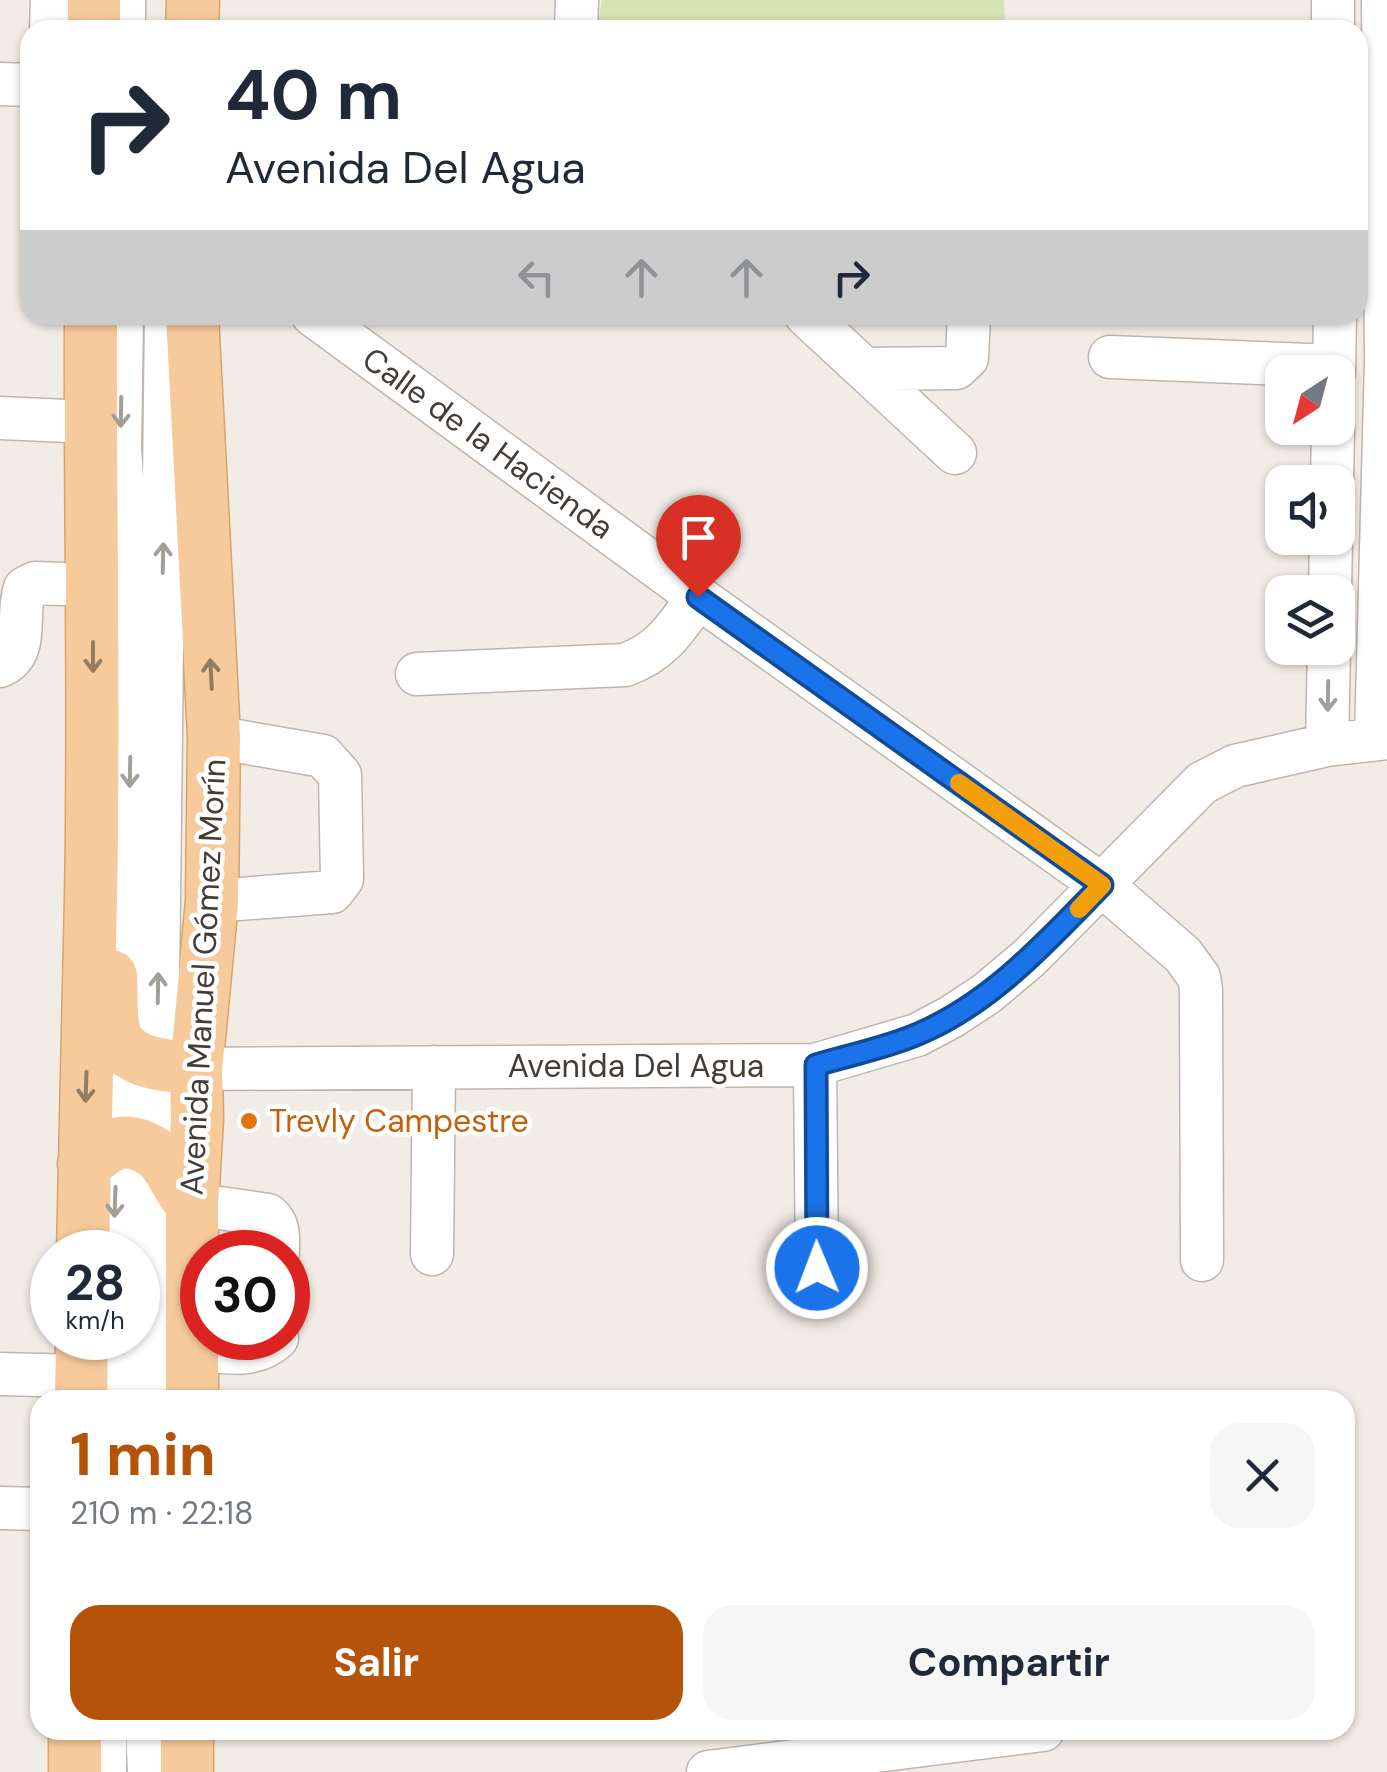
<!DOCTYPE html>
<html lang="es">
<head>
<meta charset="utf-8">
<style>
  :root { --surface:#fff; --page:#f6f6f7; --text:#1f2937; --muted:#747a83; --accent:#b45309 }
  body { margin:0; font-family:"DM Sans",sans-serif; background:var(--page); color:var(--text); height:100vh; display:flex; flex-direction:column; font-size:38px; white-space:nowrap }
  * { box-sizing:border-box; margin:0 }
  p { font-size:32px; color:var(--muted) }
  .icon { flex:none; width:55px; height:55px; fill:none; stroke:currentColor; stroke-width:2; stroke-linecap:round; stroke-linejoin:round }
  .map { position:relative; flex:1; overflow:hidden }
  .drawer { position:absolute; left:30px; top:1390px; width:1325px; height:350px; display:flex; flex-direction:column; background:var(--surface); border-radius:30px; box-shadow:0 2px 8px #0004 }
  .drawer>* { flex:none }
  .guide { position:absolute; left:20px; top:20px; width:1348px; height:305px; border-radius:30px; box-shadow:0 2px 8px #0004; background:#fff; color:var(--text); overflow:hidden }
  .needle { width:65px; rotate:216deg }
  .buttons { position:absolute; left:1265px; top:355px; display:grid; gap:20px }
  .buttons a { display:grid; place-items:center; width:90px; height:90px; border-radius:20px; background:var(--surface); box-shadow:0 2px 8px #0004; font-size:50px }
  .speed { position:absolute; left:30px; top:1230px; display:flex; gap:20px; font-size:50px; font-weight:700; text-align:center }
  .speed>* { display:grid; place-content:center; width:130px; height:130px; border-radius:50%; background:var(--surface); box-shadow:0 2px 8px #0004; line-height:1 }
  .speed small { font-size:25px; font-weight:400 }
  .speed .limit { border:15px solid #d22; background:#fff; color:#111 }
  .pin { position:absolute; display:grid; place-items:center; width:85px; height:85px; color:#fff; margin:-102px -42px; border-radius:50% 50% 50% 0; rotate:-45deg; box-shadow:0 0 10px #0007 }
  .pin .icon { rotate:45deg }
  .me { position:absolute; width:110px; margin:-55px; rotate:359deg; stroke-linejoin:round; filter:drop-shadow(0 0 8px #0008) }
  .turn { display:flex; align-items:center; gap:35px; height:210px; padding:0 40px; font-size:45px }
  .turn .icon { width:130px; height:130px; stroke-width:2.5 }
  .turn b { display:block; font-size:70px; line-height:85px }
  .lanes { display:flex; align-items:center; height:95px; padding:0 40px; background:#0003; justify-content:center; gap:50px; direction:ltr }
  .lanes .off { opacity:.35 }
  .round { display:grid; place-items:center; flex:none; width:105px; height:105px; border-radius:30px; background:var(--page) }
  .summary { display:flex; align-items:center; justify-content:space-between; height:170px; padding:0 40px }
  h1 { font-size:60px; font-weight:700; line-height:75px; color:var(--accent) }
  .button { display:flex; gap:20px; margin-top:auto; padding:20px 40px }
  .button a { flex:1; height:115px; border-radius:30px; background:var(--accent); color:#fff; font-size:40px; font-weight:700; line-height:115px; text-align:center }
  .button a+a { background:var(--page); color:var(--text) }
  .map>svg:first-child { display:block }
  .green { fill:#d6e3b2 }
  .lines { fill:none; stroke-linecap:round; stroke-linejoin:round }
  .minor-casing { stroke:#bfb5ac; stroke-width:45 }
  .major-casing { stroke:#daa36c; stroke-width:55 }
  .minor { stroke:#fff; stroke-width:42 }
  .major { stroke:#f6ca9b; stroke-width:52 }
  .oneway { stroke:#a29e9a }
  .oneway2 { stroke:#947c63 }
  .route-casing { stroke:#114b97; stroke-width:25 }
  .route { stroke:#1a73e8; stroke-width:18 }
  .slow { stroke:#f59e0b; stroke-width:18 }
  .food-dot { fill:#e8710a; stroke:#fff; stroke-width:4 }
  .labels { text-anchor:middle; stroke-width:9; stroke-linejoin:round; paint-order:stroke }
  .street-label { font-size:32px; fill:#443c36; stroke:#fff }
  .food-label { font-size:32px; fill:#c56008; stroke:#fff; text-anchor:start }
</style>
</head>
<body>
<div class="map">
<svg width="1387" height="1772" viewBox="0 0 1387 1772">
  <rect width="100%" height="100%" fill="#f2ece6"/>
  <!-- green -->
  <path class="green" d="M602,0H1004L1005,30H597Z"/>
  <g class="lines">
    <!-- minor casing -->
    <g class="minor-casing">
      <path id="minor" d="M1333,0V30
        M51,30L52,0
        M124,30V0
        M576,30L577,0
        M0,84L30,85
        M313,315L698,597L1102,885L1183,955L1199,977L1201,990L1202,1260
        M806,315L955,453
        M1110,357L1334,366
        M865,369L956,368L967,358L969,315
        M1334,372L1335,315
        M0,418L90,422
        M1332,482L1333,428
        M1330,592L1331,538
        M0,666C31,653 15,615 25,588L35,583L93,585
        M417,674L625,665C663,651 675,629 698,597
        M1376,739L1386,360L1383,0
        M1327,745L1329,648
        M212,901L332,892L342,879L340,775L323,756L214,737
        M815,1065L817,1268
        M196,1069L815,1065L917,1035L951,1017L986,994L1029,958L1202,783L1235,766L1327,745L1387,738
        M192,1204L268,1215C280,1225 278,1237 278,1252
        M114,1252L117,1143L125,1049L132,619L120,449L122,315
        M432,1254L434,1067
        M192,1348C221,1352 254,1360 277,1338
        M0,1374L81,1376
        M109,1400L111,1338
        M148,1400L152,1151L157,1064L166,315
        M0,1508L40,1509
        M147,1730L149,1772
        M105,1772V1730
        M708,1772L1043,1730"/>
    </g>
    <!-- major casing -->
    <g class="major-casing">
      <path id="major" d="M94,30V0
        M192,30L193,0
        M111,976C112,992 111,1008 113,1024C118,1065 165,1065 196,1069
        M84,1164C95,1158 108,1145 120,1143C135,1140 155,1150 164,1162C175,1176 179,1191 192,1204
        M83,1252C85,1134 89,1016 91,897C95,703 90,509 91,315
        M81,1400L82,1338
        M192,1400V1204L197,1119L196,1069L212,901L214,737L192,315
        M75,1772V1730
        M187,1772V1730"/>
    </g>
    <!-- minor -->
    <use href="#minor" class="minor"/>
    <!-- major -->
    <use href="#major" class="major"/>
  </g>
  <!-- one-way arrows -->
  <defs><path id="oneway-shaft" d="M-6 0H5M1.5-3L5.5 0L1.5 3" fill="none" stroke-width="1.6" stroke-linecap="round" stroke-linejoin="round" transform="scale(2.5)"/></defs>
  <g class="oneway">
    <use href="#oneway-shaft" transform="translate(121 412) rotate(91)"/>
    <use href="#oneway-shaft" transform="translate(163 558) rotate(-89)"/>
    <use href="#oneway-shaft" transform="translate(1328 696) rotate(91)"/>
    <use href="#oneway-shaft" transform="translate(130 772) rotate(91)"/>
    <use href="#oneway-shaft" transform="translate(158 988) rotate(-89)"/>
    <use href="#oneway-shaft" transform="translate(115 1202) rotate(92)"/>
  </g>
  <g class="oneway2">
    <use href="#oneway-shaft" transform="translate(93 657) rotate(90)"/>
    <use href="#oneway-shaft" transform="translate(211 674) rotate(-93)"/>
    <use href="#oneway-shaft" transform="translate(86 1087) rotate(92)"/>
  </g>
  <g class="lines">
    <!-- route casing -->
    <g class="route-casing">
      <path id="route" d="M698,597L1102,885C1047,941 992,1003 918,1034C886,1048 849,1055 816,1065L817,1268"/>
    </g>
    <!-- route -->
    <use href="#route" class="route"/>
    <!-- slow -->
    <path class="slow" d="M959,783L1102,885L1079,909"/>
  </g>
  <!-- markers -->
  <circle class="food-dot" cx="249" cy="1121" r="10"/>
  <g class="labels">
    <!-- street labels -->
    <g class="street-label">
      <text transform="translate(488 443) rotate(36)" y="11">Calle de la Hacienda</text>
      <text transform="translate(203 977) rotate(-87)" y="11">Avenida Manuel Gómez Morín</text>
      <text x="636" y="1077">Avenida Del Agua</text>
    </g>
    <!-- food labels -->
    <g class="food-label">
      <text x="269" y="1132">Trevly Campestre</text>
    </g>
  </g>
</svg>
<div class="buttons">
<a><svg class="needle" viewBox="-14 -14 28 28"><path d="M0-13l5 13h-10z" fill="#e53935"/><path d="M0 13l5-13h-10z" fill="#747a83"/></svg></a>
<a><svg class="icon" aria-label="sound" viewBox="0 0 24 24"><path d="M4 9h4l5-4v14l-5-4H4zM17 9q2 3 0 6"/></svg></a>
<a><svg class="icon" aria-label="layers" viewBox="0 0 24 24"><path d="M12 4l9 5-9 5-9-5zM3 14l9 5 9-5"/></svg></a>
</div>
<div class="speed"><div>28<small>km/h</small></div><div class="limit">30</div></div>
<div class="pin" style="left:698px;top:597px;background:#d93025"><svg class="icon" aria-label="arrive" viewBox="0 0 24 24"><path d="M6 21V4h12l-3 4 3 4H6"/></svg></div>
<svg class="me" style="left:817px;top:1268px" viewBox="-20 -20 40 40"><circle r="17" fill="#1a73e8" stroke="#fff" stroke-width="3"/><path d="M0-11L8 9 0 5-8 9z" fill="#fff"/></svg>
<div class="guide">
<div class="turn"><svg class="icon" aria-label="right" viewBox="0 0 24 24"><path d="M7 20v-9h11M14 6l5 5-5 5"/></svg><div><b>40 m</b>Avenida Del Agua</div></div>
<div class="lanes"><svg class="icon off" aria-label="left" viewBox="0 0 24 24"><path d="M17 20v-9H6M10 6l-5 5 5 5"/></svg><svg class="icon off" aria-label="ahead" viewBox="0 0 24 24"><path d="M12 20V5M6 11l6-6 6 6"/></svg><svg class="icon off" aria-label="ahead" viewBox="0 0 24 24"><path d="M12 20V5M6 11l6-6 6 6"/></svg><svg class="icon" aria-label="right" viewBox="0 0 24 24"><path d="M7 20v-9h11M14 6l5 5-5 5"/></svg></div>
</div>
<section class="drawer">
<div class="summary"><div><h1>1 min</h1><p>210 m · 22:18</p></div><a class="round"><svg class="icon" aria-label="close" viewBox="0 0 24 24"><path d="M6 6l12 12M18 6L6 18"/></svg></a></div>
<div class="button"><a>Salir</a><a>Compartir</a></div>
</section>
</div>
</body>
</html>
